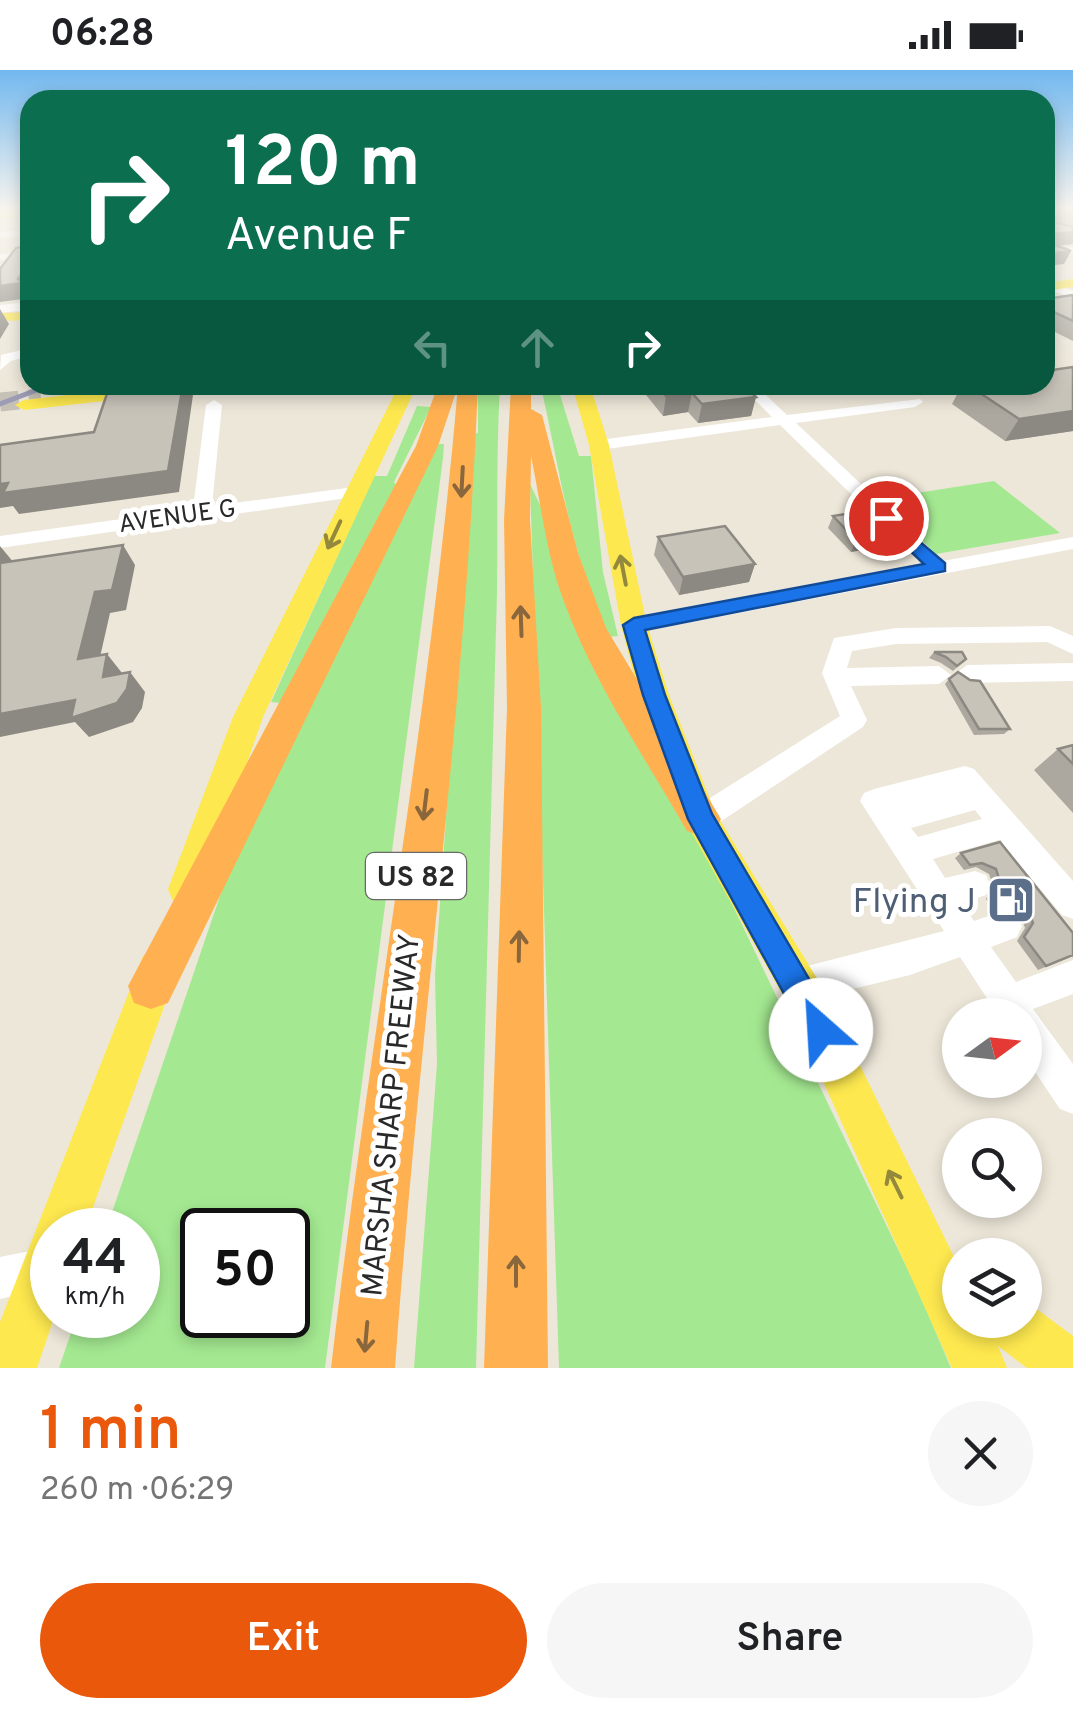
<!DOCTYPE html>
<html lang="en">
<head>
<meta charset="utf-8">
<style>
  :root { --surface:#fff; --page:#f6f6f6; --text:#202124; --muted:#757577; --accent:#ea580c }
  body { margin:0; font-family:Overpass,sans-serif; background:var(--page); color:var(--text); height:100vh; display:flex; flex-direction:column; font-size:38px; white-space:nowrap }
  * { box-sizing:border-box; margin:0 }
  p { font-size:32px; color:var(--muted) }
  .icon { flex:none; width:55px; height:55px; fill:none; stroke:currentColor; stroke-width:2; stroke-linecap:round; stroke-linejoin:round }
  .map { position:relative; height:1298px; overflow:hidden }
  .panel { display:flex; flex-direction:column; background:var(--surface); flex:1 }
  .panel>* { flex:none }
  .top-card { position:absolute; left:20px; top:20px; width:1035px; height:305px; border-radius:30px; box-shadow:0 5px 15px #0003; background:#0b6e4f; color:#fff; overflow:hidden }
  .needle { width:65px; rotate:75deg }
  .tools { position:absolute; left:942px; top:928px; display:grid; gap:20px }
  .tools a { display:grid; place-items:center; width:100px; height:100px; border-radius:50%; background:var(--surface); box-shadow:0 5px 15px #0003; font-size:50px }
  .speed { position:absolute; left:30px; top:1138px; display:flex; gap:20px; font-size:50px; font-weight:700; text-align:center }
  .speed>* { display:grid; place-content:center; width:130px; height:130px; border-radius:50%; background:var(--surface); box-shadow:0 5px 15px #0003; line-height:1 }
  .speed small { font-size:25px; font-weight:400 }
  .speed .limit { border:5px solid #111; border-radius:15px; background:#fff; color:#111 }
  .pin { position:absolute; display:grid; place-items:center; width:85px; height:85px; color:#fff; margin:-42px; border:5px solid #fff; border-radius:50%; box-shadow:0 2px 10px #0007 }
  .me { position:absolute; width:110px; margin:-55px; rotate:334deg; stroke-linejoin:round; filter:drop-shadow(0 0 8px #0008) }
  .turn { display:flex; align-items:center; gap:35px; height:210px; padding:0 40px; font-size:45px }
  .turn .icon { width:130px; height:130px; stroke-width:2.5 }
  .turn b { display:block; font-size:70px; line-height:85px }
  .lanes { display:flex; align-items:center; height:95px; padding:0 40px; background:#0003; justify-content:center; gap:50px; direction:ltr }
  .lanes .off { opacity:.35 }
  .round { display:grid; place-items:center; flex:none; width:105px; height:105px; border-radius:52px; background:var(--page) }
  .overview { display:flex; align-items:center; justify-content:space-between; height:170px; padding:0 40px }
  h1 { font-size:60px; font-weight:600; line-height:75px; color:var(--accent) }
  .primary-button { display:flex; gap:20px; margin-top:auto; padding:20px 40px }
  .primary-button a { flex:1; height:115px; border-radius:60px; background:var(--accent); color:#fff; font-size:40px; font-weight:600; line-height:115px; text-align:center }
  .primary-button a+a { background:var(--page); color:var(--text) }
  .status { display:flex; justify-content:space-between; align-items:center; height:70px; padding:0 50px; background:var(--surface); direction:ltr }
  .status svg { height:28px; fill:currentColor }
  .map>svg:first-child { display:block }
  .green { fill:#a4e991; fill-rule:evenodd }
  .lines { fill:none; stroke-linecap:round; stroke-linejoin:round }
  .major-tunnel { stroke:#c6c1b6; stroke-width:19; stroke-dasharray:19 10; stroke-linecap:butt }
  .minor { fill:#fff; fill-rule:evenodd }
  .major { fill:#fde84f; fill-rule:evenodd }
  .highway { fill:#ffb152; fill-rule:evenodd }
  .rail { stroke:#9c9db5; stroke-width:5 }
  .wall { fill:#aca89f }
  .shaded-wall { fill:#8c8882 }
  .building { fill:#c8c3b9; stroke:#8c8882; stroke-width:2.5 }
  .oneway { stroke:#89663b }
  .oneway2 { stroke:#93883c }
  .route { fill:#1a73e8; stroke:#114b97; stroke-width:2.5 }
  .labels { text-anchor:middle; stroke-width:10; stroke-linejoin:round; paint-order:stroke }
  .far-street-label { font-size:25px; fill:#292929; stroke:#fff }
  .shield { fill:#fff; stroke:#696969; stroke-width:2.5 }
  .shield-label { font-size:28px; font-weight:bold; fill:#292929 }
  .street-label { font-size:30px; fill:#292929; stroke:#fff }
  .near-service-label { font-size:35px; fill:#4e5e75; stroke:#fff; text-anchor:end }
</style>
</head>
<body>
<div class="status"><b>06:28</b><svg viewBox="0 0 49 12"><path d="M0 12V9h3v3zM5 12V6h3v6zM10 12V3h3v9zM15 12V0h3v12zM26 1h20v11H26zM47 4h2v5h-2z"/></svg></div>
<div class="map">
<svg width="1073" height="1298" viewBox="0 0 1073 1298">
  <rect width="100%" height="100%" fill="#ede7d9"/>
  <!-- green -->
  <path class="green" d="M478,315H500C496,385 498,453 497,523L476,1298H414L437,994L435,905L473,364L478,363Z
    M557,315L579,386H591L603,502L618,566L609,567C570,484 561,405 541,317Z
    M417,336L431,337L394,412L396,415L280,633L271,632L374,406H387Z
    M436,374H444L443,388L325,1298H59L77,1245H138V1160H106L235,782ZM202,1160H288V1245H202Z
    M994,411L1060,463L936,484L878,429Z
    M530,414L920,1225L951,1298H559Z"/>
  <g class="lines">
    <!-- major-tunnel -->
    <path class="major-tunnel" d="M0,332L41,328"/>
    <!-- minor -->
    <path class="minor" d="M30,159V165L0,168V162Z
      M1073,177V183L1045,185V179Z
      M30,182V188L0,190V184Z
      M1045,211L1073,221V228L1045,218Z
      M30,232V240L0,243V235Z
      M30,278V286L11,291L0,300L1,285Z
      M740,315H755L787,345L920,329L923,332L915,337L796,353L943,491L1073,467V479L634,563L626,560L623,555L634,547L923,494L780,355L599,380L591,375L599,370L772,347Z
      M214,330L222,335L212,436L354,417L363,422L354,427L0,478V466L193,439L206,335Z
      M1050,556L1073,566V584L1047,572L896,574L852,581L847,598L939,596L951,605L939,614L851,616L867,650L863,657L711,758L701,761L691,758L687,749L691,740L840,646L822,603L834,568L896,558Z
      M1073,593V611L967,613L955,604L967,595Z
      M965,696L974,699L1073,811V849L1062,845L999,770L933,789L945,808L975,801L986,805L990,815L986,825L962,833L974,851L1006,840L1017,845L1022,856L1017,867L991,877L1016,912L1073,890V924L1033,939L1073,994V1044L1060,1039L1025,987V945H998L960,887L910,905L799,932L787,927L782,915L787,903L799,898L944,861L860,731L864,723L874,719ZM975,740L982,749L918,767L911,758Z
      M45,1178L52,1181V1217L0,1229V1187Z"/>
    <!-- major -->
    <path class="major" d="M30,141V147L0,149V143Z
      M1073,209V217L1045,221V213Z
      M30,242V250L0,251V243Z
      M155,315H211L202,320L24,340L15,335L24,330Z
      M399,315H417L263,647L199,831L186,836L173,831L168,819L233,647Z
      M572,315H590L609,375L647,555L669,625L715,742L818,910L960,1199V1250H1025L1026,1231L1073,1266V1298H1027L998,1276L1007,1298H952L790,938L684,749L639,625L621,555L589,375Z
      M157,880L171,886L177,900L85,1160H52L55,1245L37,1298H0V1252L143,886Z"/>
    <!-- highway -->
    <path class="highway" d="M438,315H478C465,643 418,970 395,1298H331C369,970 430,645 458,316L438,376L168,933L151,939L134,933L128,916L416,376Z
      M511,315H531V339L542,345L578,483L606,558L721,749L715,761L701,766L687,761C644,686 593,612 563,529C546,483 541,434 531,386L530,450L541,638L548,1298H484L507,638L504,450Z"/>
    <!-- rail -->
    <path class="rail" d="M0,334L50,315"/>
  </g>
  <!-- wall -->
  <path class="wall" d="M1045,140H1073V174L1057,176L1064,194Z
    M1073,225V271L1045,257V229Z
    M1073,297V361L1005,371L952,334L962,315H1045Z
    M638,315H744L756,327L751,346L698,353L688,342L663,346Z
    M773,315H861L784,325Z
    M833,446L877,477L851,482L828,458Z
    M658,467L755,494L749,512L679,525L654,485Z
    M934,582L966,589L953,601L941,593L929,588Z
    M949,609L1010,659L1004,664L974,665L945,614Z
    M1073,675V743L1034,700L1058,679Z
    M1000,772L1073,863V888L1072,886L1038,900L1017,871L1025,858L1020,843L1008,837L994,840L986,829L993,816L989,804L976,797L964,800L955,788L961,783Z"/>
  <!-- shaded-wall -->
  <path class="shaded-wall" d="M1073,162V174L1045,177V165Z
    M1071,181L1064,194L1045,196V184Z
    M30,192V228L21,213L30,228L0,232V216L18,209Z
    M0,239L9,254L0,269Z
    M183,315H189L193,325L179,422L19,444L13,436L0,438V414Z
    M787,315H861L784,325Z
    M692,323L688,342L663,346L666,326Z
    M756,327L751,346L698,353L702,334Z
    M1073,341V361L1005,371L1019,349Z
    M883,465L877,477L851,482L856,470Z
    M123,475L135,495L126,540L110,543L95,609L78,589L95,522Z
    M0,476L14,493L0,509Z
    M755,494L749,512L679,525L683,507Z
    M107,584L122,603L103,607Z
    M130,602L145,622L142,638L133,652L89,667L75,652L0,667V644Z"/>
  <!-- building -->
  <path class="building" d="M1045,140H1050L1047,142L1050,151L1073,157V162L1045,165Z
    M1057,140H1073V146Z
    M30,159V192L18,209L30,219H25L21,213L0,216V199L16,178L25,176V165Z
    M1045,171L1071,181L1045,184Z
    M1073,225V251L1045,238V229Z
    M1073,297V341L1019,349L968,315H1045V301Z
    M110,315H183L168,401L3,423L8,413L0,414V375L94,362Z
    M656,315H744L756,327L702,334L692,323L666,326Z
    M857,442L883,465L856,470L833,446Z
    M725,456L755,494L683,507L658,467Z
    M123,475L112,520L95,522L78,589L107,584L103,607L130,602L127,619L117,633L71,648L75,630L0,644V493Z
    M934,582H962L966,589L957,596L946,587Z
    M958,602L970,610L980,611L1010,659H979L949,609Z
    M1073,675V694L1058,679Z
    M1000,772L1073,863V885L1046,896L1024,867L1033,853L1028,839L1014,832L1001,836L992,825L1000,812L996,799L982,793L970,795L961,783Z"/>
  <!-- one-way arrows -->
  <defs><path id="oneway-shaft" d="M-6 0H5M1.5-3L5.5 0L1.5 3" fill="none" stroke-width="1.6" stroke-linecap="round" stroke-linejoin="round" transform="scale(2.5)"/></defs>
  <g class="oneway">
    <use href="#oneway-shaft" transform="translate(462 412) rotate(93)"/>
    <use href="#oneway-shaft" transform="translate(521 551) rotate(-92)"/>
    <use href="#oneway-shaft" transform="translate(425 735) rotate(97)"/>
    <use href="#oneway-shaft" transform="translate(519 876) rotate(-89)"/>
    <use href="#oneway-shaft" transform="translate(516 1201) rotate(-90)"/>
    <use href="#oneway-shaft" transform="translate(366 1267) rotate(95)"/>
  </g>
  <g class="oneway2">
    <use href="#oneway-shaft" transform="translate(334 465) rotate(115)"/>
    <use href="#oneway-shaft" transform="translate(623 500) rotate(-101)"/>
    <use href="#oneway-shaft" transform="translate(895 1114) rotate(-116)"/>
  </g>
  <!-- sky -->
  <linearGradient id="sky" x2="0" y2="1"><stop stop-color="#72b8ef"/><stop offset="0.43" stop-color="#f7f4ee"/><stop offset="1" stop-color="#f7f4ee" stop-opacity="0"/></linearGradient>
  <rect width="1073" height="322" fill="url(#sky)"/>
  <!-- route -->
  <path class="route" d="M886,443L945,493V501L645,560L665,625L712,744L832,948L837,960L832,971L821,975L810,971L688,749L643,625L623,555L634,548L924,494L880,452L878,448Z"/>
  <!-- icons -->
  <defs>
    <g id="fuel-square" transform="scale(2.5)"><rect x="-9" y="-9" width="18" height="18" rx="4" fill="#5c6f8a" stroke="#fff"/><path d="M-5.5-6h7V0h2V4h1.3V-2.5L3-4.5l.8-.8L6-3V5H2.5V1h-1V6h-7ZM-4.2-4.7v3.2H.2V-4.7Z" fill="#fff"/></g>
  </defs>
  <g fill-rule="evenodd">
    <use href="#fuel-square" x="1011" y="830"/>
  </g>
  <g class="labels">
    <!-- far-street labels -->
    <g class="far-street-label">
      <text transform="translate(177 445) rotate(-8)" y="9">AVENUE G</text>
    </g>
    <!-- shield labels -->
    <rect class="shield" x="366" y="783" width="100" height="46" rx="8"/>
    <g class="shield-label">
      <text x="416" y="816">US 82</text>
    </g>
    <!-- street labels -->
    <g class="street-label">
      <text transform="translate(390 1045) rotate(-84)" y="10">MARSHA SHARP FREEWAY</text>
    </g>
    <!-- near-service labels -->
    <g class="near-service-label">
      <text x="976" y="842">Flying J</text>
    </g>
  </g>
</svg>
<div class="tools">
<a><svg class="needle" viewBox="-14 -14 28 28"><path d="M0-13l5 13h-10z" fill="#e53935"/><path d="M0 13l5-13h-10z" fill="#757577"/></svg></a>
<a><svg class="icon" aria-label="search" viewBox="0 0 24 24"><circle cx="10" cy="10" r="6"/><path d="M15 15l6 6"/></svg></a>
<a><svg class="icon" aria-label="layers" viewBox="0 0 24 24"><path d="M12 4l9 5-9 5-9-5zM3 14l9 5 9-5"/></svg></a>
</div>
<div class="speed"><div>44<small>km/h</small></div><div class="limit">50</div></div>
<div class="pin" style="left:886px;top:448px;background:#d93025"><svg class="icon" aria-label="arrive" viewBox="0 0 24 24"><path d="M6 21V4h12l-3 4 3 4H6"/></svg></div>
<svg class="me" style="left:821px;top:960px" viewBox="-20 -20 40 40"><circle r="19" fill="#fff"/><path d="M0-13L10 11 0 6-10 11z" fill="#1a73e8"/></svg>
<div class="top-card">
<div class="turn"><svg class="icon" aria-label="right" viewBox="0 0 24 24"><path d="M7 20v-9h11M14 6l5 5-5 5"/></svg><div><b>120 m</b>Avenue F</div></div>
<div class="lanes"><svg class="icon off" aria-label="left" viewBox="0 0 24 24"><path d="M17 20v-9H6M10 6l-5 5 5 5"/></svg><svg class="icon off" aria-label="ahead" viewBox="0 0 24 24"><path d="M12 20V5M6 11l6-6 6 6"/></svg><svg class="icon" aria-label="right" viewBox="0 0 24 24"><path d="M7 20v-9h11M14 6l5 5-5 5"/></svg></div>
</div>
</div>
<section class="panel">
<div class="overview"><div><h1>1 min</h1><p>260 m · 06:29</p></div><a class="round"><svg class="icon" aria-label="close" viewBox="0 0 24 24"><path d="M6 6l12 12M18 6L6 18"/></svg></a></div>
<div class="primary-button"><a>Exit</a><a>Share</a></div>
</section>
</body>
</html>
